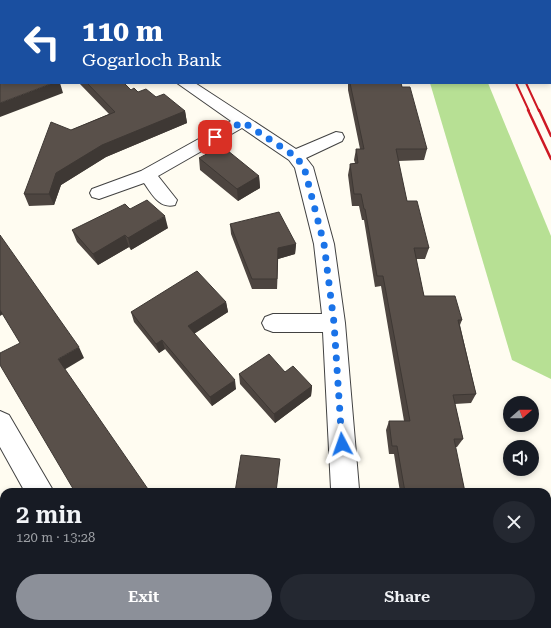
<!DOCTYPE html>
<html lang="en">
<head>
<meta charset="utf-8">
<style>
  :root { --surface:#171b24; --page:#242831; --text:#f1f3f6; --muted:#9ea1a6; --accent:#8c9099 }
  body { margin:0; font-family:"Roboto Serif",serif; background:var(--page); color:var(--text); height:100vh; display:flex; flex-direction:column; font-size:15px; white-space:nowrap }
  * { box-sizing:border-box; margin:0 }
  p { font-size:13px; color:var(--muted) }
  .icon { flex:none; width:22px; height:22px; fill:none; stroke:currentColor; stroke-width:2; stroke-linecap:round; stroke-linejoin:round }
  .map { position:relative; flex:1; overflow:hidden }
  .sheet { position:absolute; left:0px; top:488px; width:551px; height:140px; display:flex; flex-direction:column; background:var(--surface); border-radius:12px 12px 0 0; box-shadow:0 2px 6px #0003 }
  .sheet>* { flex:none }
  .banner { position:absolute; left:0px; top:0px; width:551px; height:84px; box-shadow:0 2px 6px #0003; background:#1a4fa0; color:#fff; overflow:hidden }
  .needle { width:26px; rotate:69deg }
  .buttons { position:absolute; left:503px; top:396px; display:grid; gap:8px }
  .buttons a { display:grid; place-items:center; width:36px; height:36px; border-radius:50%; background:var(--surface); box-shadow:0 2px 6px #0003; font-size:20px }
  .pin { position:absolute; display:grid; place-items:center; width:34px; height:34px; color:#fff; margin:-17px; border-radius:8px; box-shadow:0 2px 6px #0006 }
  .me { position:absolute; width:44px; margin:-22px; rotate:356deg; stroke-linejoin:round; filter:drop-shadow(0 0 3px #0008) }
  .turn { display:flex; align-items:center; gap:14px; height:84px; padding:0 16px; font-size:18px }
  .turn .icon { width:52px; height:52px; stroke-width:2.5 }
  .turn b { display:block; font-size:28px; line-height:34px }
  .round { display:grid; place-items:center; flex:none; width:42px; height:42px; border-radius:21px; background:var(--page) }
  .headline { display:flex; align-items:center; justify-content:space-between; height:68px; padding:0 16px }
  h1 { font-size:24px; font-weight:600; line-height:30px }
  .cta { display:flex; gap:8px; margin-top:auto; padding:8px 16px }
  .cta a { flex:1; height:46px; border-radius:24px; background:var(--accent); color:#fff; font-size:16px; font-weight:600; line-height:46px; text-align:center }
  .cta a+a { background:var(--page); color:var(--text) }
  .map>svg:first-child { display:block }
  .green { fill:#d4eeb6 }
  .forest { fill:#b7e094 }
  .lines { fill:none; stroke-linecap:round; stroke-linejoin:round }
  .service-casing { stroke:#424242; stroke-width:15 }
  .minor-casing { stroke:#424242; stroke-width:2 }
  .service { stroke:#fff; stroke-width:13 }
  .minor { fill:#fff; fill-rule:evenodd }
  .rail-far1 { stroke:#ce1924; stroke-width:2 }
  .rail { stroke:#ce1924; stroke-width:2.5 }
  .wall { fill:#4d4540 }
  .shaded-wall { fill:#3e3834 }
  .building { fill:#59504a; stroke:#3e3834 }
  .route { stroke:#1a73e8; stroke-width:7; stroke-dasharray:0 12.6 }
</style>
</head>
<body>
<div class="map">
<svg width="551" height="628" viewBox="0 0 551 628">
  <rect width="100%" height="100%" fill="#fffcf1"/>
  <!-- green -->
  <path class="green" d="M0,497L4,503V605L0,609Z"/>
  <!-- forest -->
  <path class="forest" d="M430,83H488L551,236V379L512,360Z"/>
  <g class="lines">
    <!-- service casing -->
    <g class="service-casing">
      <path id="service" d="M0,8L1,7"/>
    </g>
    <!-- minor casing -->
    <g class="minor-casing">
      <path id="minor" d="M5,0H20L21,1H6Z
        M176,0H190V1H176Z
        M303,0H317V1H303Z
        M177,83H195L296,149L336,132L342,133L344,137L342,141L306,158L313,167L334,244L345,323L359,489L357,492H333L331,489L323,332H273L265,329L262,323L265,317L273,314H322L314,244L295,168L289,160L242,128L158,176L177,200L175,205C159,209 152,194 144,183L99,199L92,197L90,193L92,189L141,171L231,121Z
        M0,411L9,415L54,492H25L0,447Z
        M116,624H148L149,628H117Z"/>
    </g>
    <!-- service -->
    <use href="#service" class="service"/>
    <!-- minor -->
    <use href="#minor" class="minor"/>
    <!-- rail-far1 -->
    <path class="rail-far1" d="M516,83L529,111
      M526,83L539,111"/>
    <!-- rail -->
    <path class="rail" d="M528,110L551,159
      M539,110L551,136"/>
  </g>
  <!-- wall -->
  <path class="wall" d="M39,0H170L167,1H40Z
    M79,83H124L131,90L156,97L185,111L187,123L106,157L61,185L54,205L29,206L24,194L71,130L109,114Z
    M348,83H401L402,87L427,149L424,160L398,161L407,201L429,248L425,259H416L424,296L462,320L460,325L476,394L471,403L455,404L463,439L457,447H455L465,492H400L394,454H389L386,430L389,421H404L381,286L375,287L364,220H362L359,206H352L348,175L350,164L355,163L354,160L356,149H360L348,90Z
    M199,158L259,176L260,188L238,201L200,170Z
    M130,209L168,228L131,250L129,247L98,265L77,242L72,230Z
    M230,224L296,244L295,254L278,259L277,289H252L231,234Z
    M226,302L228,312L194,334L236,389L212,406L165,349L159,353L134,322L131,312Z
    M239,374L312,386L311,396L275,423L240,384Z
    M294,624H380L381,628H298Z"/>
  <!-- shaded-wall -->
  <path class="shaded-wall" d="M135,0H170L167,1H132Z
    M53,83H60L63,93L0,117V103Z
    M185,111L187,123L106,157L61,185L54,205L49,194L56,173L102,145Z
    M259,176L260,188L238,201L237,189Z
    M165,216L168,228L131,250L128,238Z
    M125,235L129,247L98,265L93,254Z
    M296,244L295,254L278,259L277,289L278,248Z
    M226,302L228,312L190,336L188,326Z
    M0,309L3,314L0,316Z
    M162,340L165,349L159,353L156,344Z
    M79,347L84,358L64,370L58,359Z
    M235,380L236,389L212,406L210,397Z
    M312,386L311,396L275,423L274,414Z"/>
  <!-- building -->
  <path class="building" d="M48,0H135L132,1H49Z
    M213,0H279V1H213Z
    M348,0H380L381,1H349Z
    M0,27H1V83H53L0,103Z
    M87,83H124L131,90L134,88L138,92L146,89L156,97L164,94L185,111L102,145L56,173L49,194H24L51,122L71,130L115,112Z
    M350,83H401L402,87H410L427,149H396L407,201H417L429,248H414L424,296H455L462,320H458L476,394L453,395L463,439H454L465,492H405L397,446H392L389,421H410L383,276H377L365,209H364L361,194H354L350,164L358,163L356,149H364Z
    M222,146L259,176L237,189L199,158Z
    M147,200L165,216L128,238L125,235L93,254L72,230L125,204L130,209Z
    M279,212L296,244L278,248L277,279H252L230,224Z
    M0,235L79,347L58,359L150,492H75L0,365V353L20,343L0,310Z
    M197,271L226,302L188,326L235,380L210,397L162,340L156,344L131,312Z
    M269,354L285,372L293,366L312,386L274,414L239,374Z
    M241,455L280,459L276,492H235Z
    M299,624H380L382,626L381,628H303Z"/>
  <g class="lines">
    <!-- route -->
    <path class="route" d="M215,137L243,122L295,156L304,167L324,244L334,323L342,444"/>
  </g>
</svg>
<div class="buttons">
<a><svg class="needle" viewBox="-14 -14 28 28"><path d="M0-13l5 13h-10z" fill="#e53935"/><path d="M0 13l5-13h-10z" fill="#9ea1a6"/></svg></a>
<a><svg class="icon" aria-label="sound" viewBox="0 0 24 24"><path d="M4 9h4l5-4v14l-5-4H4zM17 9q2 3 0 6"/></svg></a>
</div>
<div class="pin" style="left:215px;top:137px;background:#d93025"><svg class="icon" aria-label="arrive" viewBox="0 0 24 24"><path d="M6 21V4h12l-3 4 3 4H6"/></svg></div>
<svg class="me" style="left:342px;top:444px" viewBox="-20 -20 40 40"><path d="M0-17L14 15 0 8-14 15z" fill="#1a73e8" stroke="#fff" stroke-width="4"/></svg>
<div class="banner">
<div class="turn"><svg class="icon" aria-label="left" viewBox="0 0 24 24"><path d="M17 20v-9H6M10 6l-5 5 5 5"/></svg><div><b>110 m</b>Gogarloch Bank</div></div>
</div>
<section class="sheet">
<div class="headline"><div><h1>2 min</h1><p>120 m · 13:28</p></div><a class="round"><svg class="icon" aria-label="close" viewBox="0 0 24 24"><path d="M6 6l12 12M18 6L6 18"/></svg></a></div>
<div class="cta"><a>Exit</a><a>Share</a></div>
</section>
</div>
</body>
</html>
